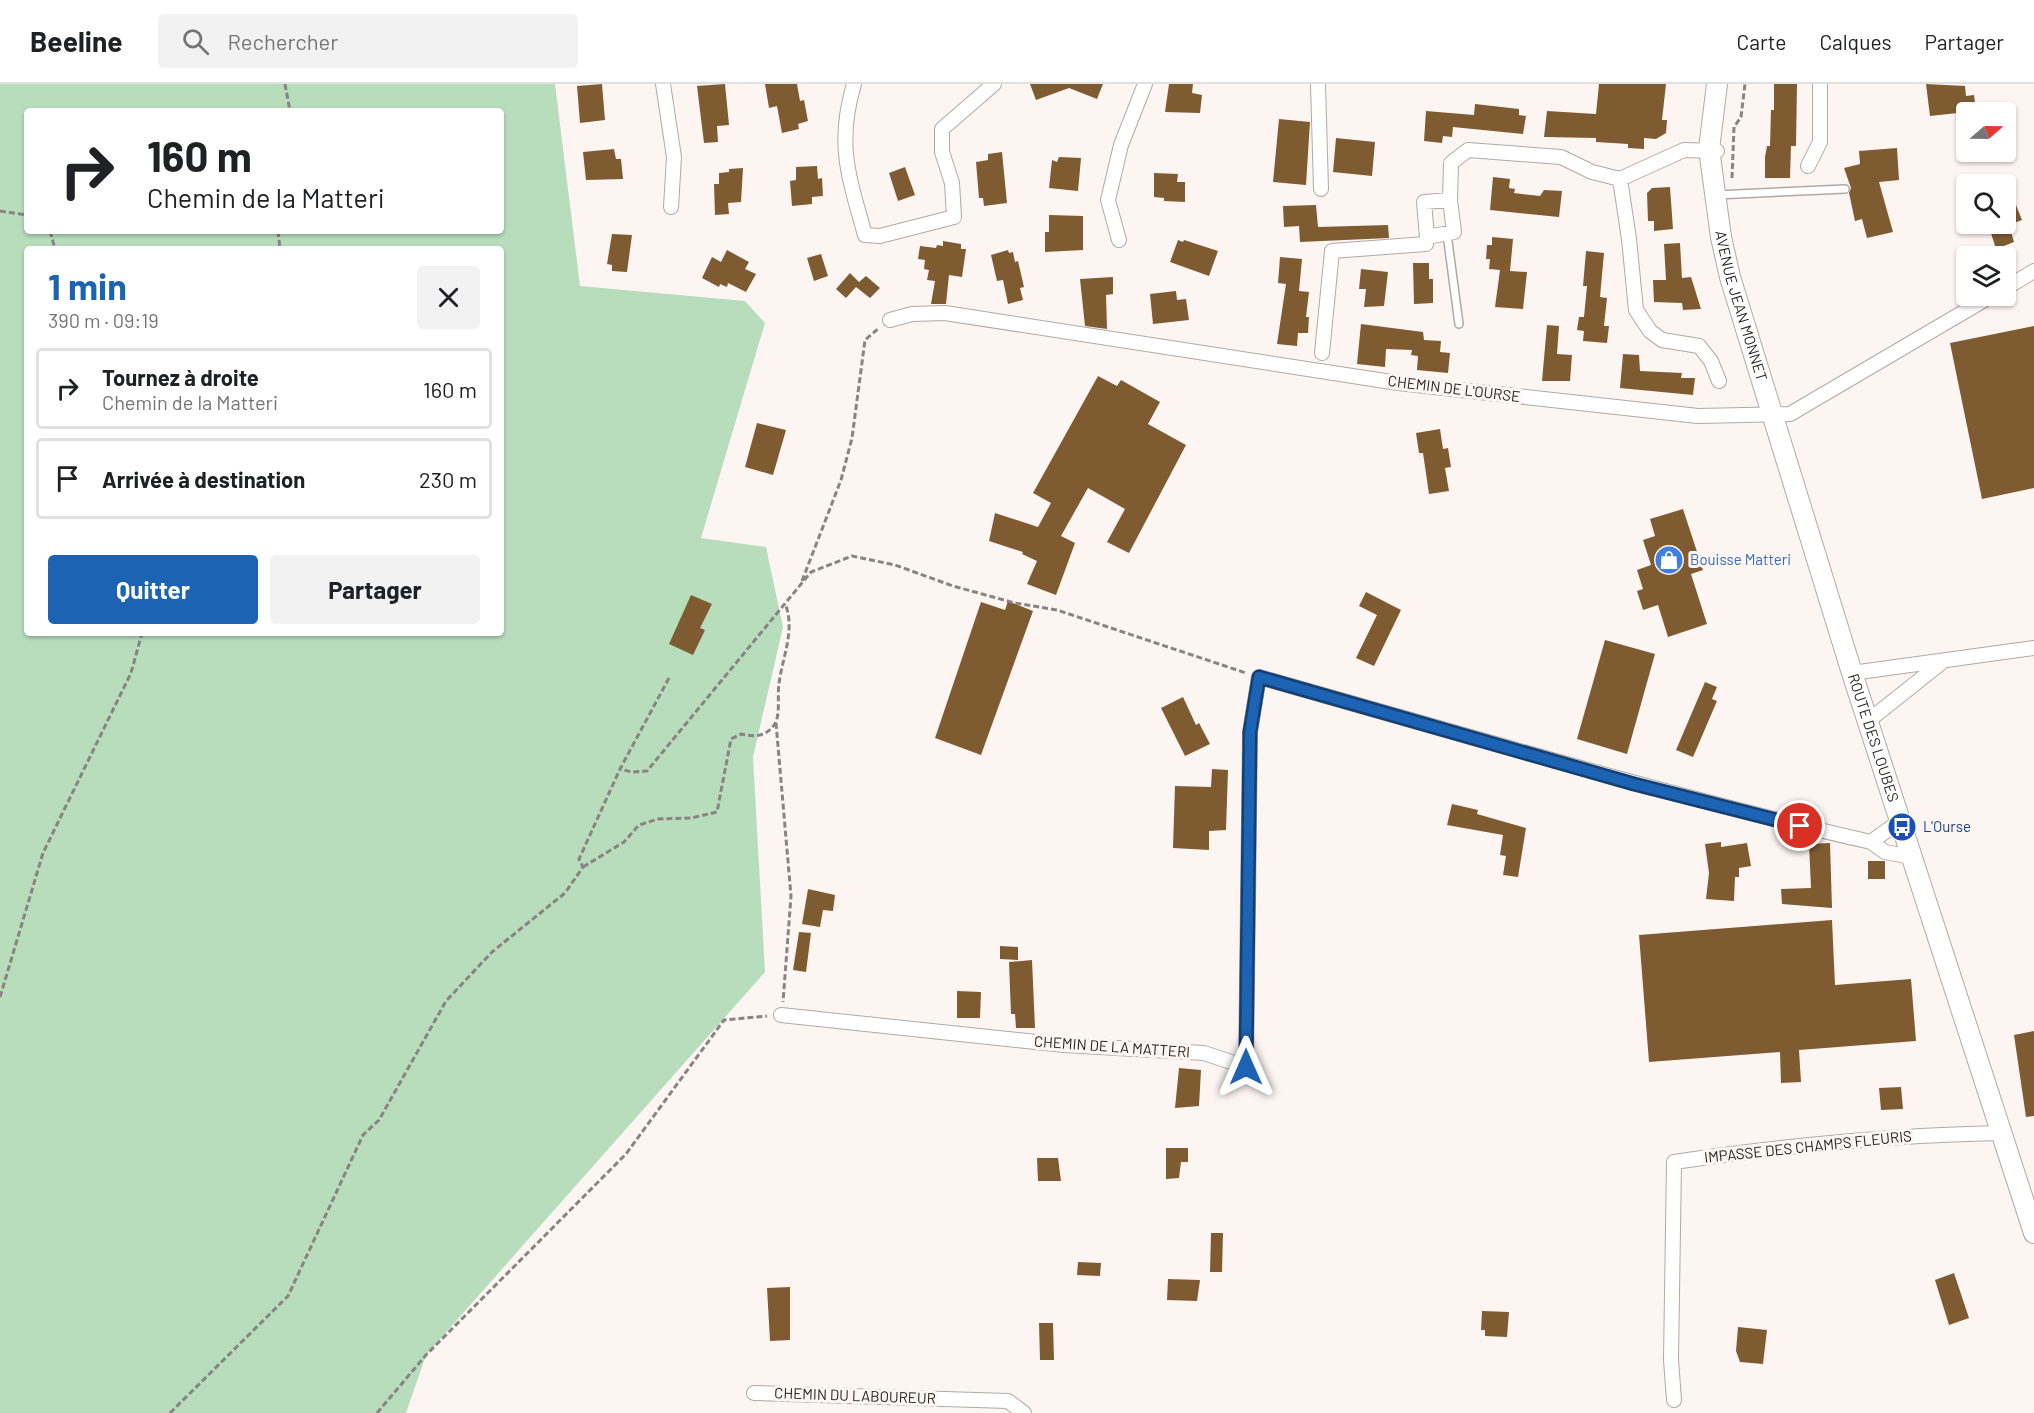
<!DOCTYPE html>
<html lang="fr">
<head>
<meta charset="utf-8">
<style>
  :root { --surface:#fff; --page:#f2f2f2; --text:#202124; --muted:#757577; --line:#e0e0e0; --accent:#1d63b3 }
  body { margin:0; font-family:Barlow,sans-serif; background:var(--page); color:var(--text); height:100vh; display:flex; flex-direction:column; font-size:22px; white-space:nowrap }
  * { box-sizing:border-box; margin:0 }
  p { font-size:20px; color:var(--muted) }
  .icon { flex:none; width:33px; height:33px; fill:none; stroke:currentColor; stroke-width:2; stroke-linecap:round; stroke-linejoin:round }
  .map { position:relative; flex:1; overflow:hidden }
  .drawer { position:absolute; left:24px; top:162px; width:480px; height:390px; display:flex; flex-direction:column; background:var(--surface); border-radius:6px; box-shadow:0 2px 4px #0004 }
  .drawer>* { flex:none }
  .banner { position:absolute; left:24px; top:24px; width:480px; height:126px; border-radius:6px; box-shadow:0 2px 4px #0004; background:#fff; color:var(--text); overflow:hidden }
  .needle { width:39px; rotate:70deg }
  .fabs { position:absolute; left:1956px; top:18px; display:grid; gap:12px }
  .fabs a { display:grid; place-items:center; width:60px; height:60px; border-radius:6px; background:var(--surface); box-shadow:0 2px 4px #0004; font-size:30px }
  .pin { position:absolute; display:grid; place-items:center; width:51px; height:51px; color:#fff; margin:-26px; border:3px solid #fff; border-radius:50%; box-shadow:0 2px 6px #0007 }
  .me { position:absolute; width:66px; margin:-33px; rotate:0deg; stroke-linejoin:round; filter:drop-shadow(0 0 4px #0008) }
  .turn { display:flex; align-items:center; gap:21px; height:126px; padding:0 24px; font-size:27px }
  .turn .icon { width:78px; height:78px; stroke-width:2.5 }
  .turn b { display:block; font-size:42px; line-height:51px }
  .round { display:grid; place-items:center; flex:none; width:63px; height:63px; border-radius:6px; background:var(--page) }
  .overview { display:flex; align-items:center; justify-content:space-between; height:102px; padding:0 24px }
  h1 { font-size:36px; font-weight:700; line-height:45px; color:var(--accent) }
  .button { display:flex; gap:12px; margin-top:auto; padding:12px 24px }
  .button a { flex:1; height:69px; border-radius:6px; background:var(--accent); color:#fff; font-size:24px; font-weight:700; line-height:69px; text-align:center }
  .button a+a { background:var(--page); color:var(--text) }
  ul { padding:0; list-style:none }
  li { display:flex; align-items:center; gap:18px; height:81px; margin:0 12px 9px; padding:0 12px; border:3px solid var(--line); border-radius:6px }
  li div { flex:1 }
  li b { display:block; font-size:22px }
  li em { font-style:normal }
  header { display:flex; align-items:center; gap:36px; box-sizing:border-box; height:84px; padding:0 30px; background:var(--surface); border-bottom:2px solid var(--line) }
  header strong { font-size:28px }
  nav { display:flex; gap:33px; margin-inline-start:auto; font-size:21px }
  .search { width:420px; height:54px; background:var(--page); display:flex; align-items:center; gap:15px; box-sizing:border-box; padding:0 21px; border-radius:6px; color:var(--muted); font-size:22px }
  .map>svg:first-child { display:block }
  .green { fill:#b8ddbd; fill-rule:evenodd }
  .building { fill:#7f5b32 }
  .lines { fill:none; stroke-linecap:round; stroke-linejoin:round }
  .service-casing { stroke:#b0a9a6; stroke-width:10 }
  .minor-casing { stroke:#b0a9a6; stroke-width:16 }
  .secondary-casing { stroke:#b0a9a6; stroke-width:22 }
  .path { stroke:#898381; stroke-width:3; stroke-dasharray:6 3; stroke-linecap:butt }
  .service { stroke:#fff; stroke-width:7 }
  .minor { stroke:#fff; stroke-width:14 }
  .secondary { stroke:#fff; stroke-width:20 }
  .route-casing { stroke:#134074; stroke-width:15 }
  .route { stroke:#1d63b3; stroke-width:10 }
  .labels { text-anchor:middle; stroke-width:6; stroke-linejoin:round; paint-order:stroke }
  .street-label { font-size:15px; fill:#221f1e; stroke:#fdf5f2 }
  .shop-label { font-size:15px; fill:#366cbe; stroke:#fdf5f2; text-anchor:start }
  .transit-label { font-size:15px; fill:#164399; stroke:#fdf5f2; text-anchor:start }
</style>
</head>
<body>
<header>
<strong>Beeline</strong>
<div class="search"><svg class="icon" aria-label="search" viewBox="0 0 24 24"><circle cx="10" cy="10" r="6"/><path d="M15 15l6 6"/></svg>Rechercher</div>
<nav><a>Carte</a><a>Calques</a><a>Partager</a></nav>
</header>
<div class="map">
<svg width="2034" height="1329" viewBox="0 0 2034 1329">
  <rect width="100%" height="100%" fill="#fdf5f2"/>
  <!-- green -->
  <path class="green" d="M0,0H555L580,202L745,217L765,239L701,454L766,463L783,543L753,673L765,888L426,1271L406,1329H0ZM27,27H501V147H27ZM27,165H501V549H27Z"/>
  <!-- building -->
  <path class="building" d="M602,0L605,36L580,39L577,2Z
    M725,0L729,41L717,42L718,58L704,59L697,2Z
    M765,0H797L800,17L804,16L808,37L798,40L799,45L782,49L777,22L769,24Z
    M1030,0H1103L1097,15L1069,4L1036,16Z
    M1169,0H1193L1192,9L1202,11L1200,29L1165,28Z
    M1599,0H1666L1662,36H1667L1666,49L1656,55L1644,54V65L1628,64V60L1596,58V54L1544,53L1547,27L1596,30Z
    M1774,0H1797L1796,62H1791L1790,94H1765V73L1767,62H1770L1771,26H1774Z
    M1926,0L1965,2L1966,12L1974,11L1976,27L1930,32Z
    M1475,20L1519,25V31L1526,32L1523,50L1453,43L1452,53L1443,52L1442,59L1424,57L1426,27L1474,31Z
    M1279,35L1310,38L1306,101L1273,98Z
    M1336,54L1375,58L1372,92L1333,88Z
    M1897,64L1899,96L1879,98L1893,148L1867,154L1862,135L1855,137L1849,109L1851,104L1844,84L1860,80L1859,67Z
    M614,65L616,75H621L623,95L586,96L583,68Z
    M1002,68L1007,119L984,122L983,114H979L976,78L988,76V70Z
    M1059,73L1081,74L1078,107L1049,104L1052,76L1057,78Z
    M817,82L818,95L822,94L823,112L812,113V120L792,122L790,97L796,96V83Z
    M905,83L915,111L898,117L889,89Z
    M743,84L741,118L728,119L729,130L715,131L714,100H719V89L729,88V85Z
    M1154,89L1178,90L1177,98H1185V118L1164,117V114L1154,113Z
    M1493,93L1510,95L1509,104L1515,105L1514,109L1540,112L1544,106L1562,107L1559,133L1490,126Z
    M2006,96L2022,136L2009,141L2014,158L1996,165L1990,146L1994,145L1992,140H2006Z
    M1670,103L1673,145L1654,147V137H1648L1647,109L1652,104Z
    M1316,121L1318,143L1388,141L1389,154L1300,158L1299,142L1284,143L1283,122Z
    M1049,131L1083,132V166L1045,168V148H1049Z
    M612,150L632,151L627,188L612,187V181L607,180Z
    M1492,153L1513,155L1510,187L1527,188L1523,225L1495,223L1500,186L1489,185L1490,175H1486L1487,161H1492Z
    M1178,156L1183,158L1184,156L1218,167L1209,192L1170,178Z
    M943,157L961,160V165H966L962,193L949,191L946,220H931L935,197L927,196L929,186L924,185L925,176L918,175L920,162L936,164L937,161L943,162Z
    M1680,159L1682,194L1691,193L1701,225L1683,226L1682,219L1654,218L1653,196H1666L1664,160Z
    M727,166L749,178L745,185L756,190L746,208L728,199L727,203L720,200L719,203L702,194L712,173L721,178Z
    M1008,166L1009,169L1013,168L1015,178L1018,177L1024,203L1020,204L1023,216L1008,220L1003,196L997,197L991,171Z
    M1586,167L1604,169L1600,213L1607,214L1604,242H1609L1607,259L1583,257L1584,247L1577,246L1579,233H1584L1587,202H1583Z
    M821,170L828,192L814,197L807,174Z
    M1280,173L1302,175L1299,207L1309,208L1306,233H1309L1308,249H1298L1297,262L1277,260L1286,200L1278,199Z
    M1413,179H1429V195H1433V219L1414,220Z
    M1361,185L1388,188L1384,222L1364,223L1366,205H1359Z
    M850,189L859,198L866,192L880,204L870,214L856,203L846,214L836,205Z
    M1113,193V210L1106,211L1107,245L1085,242L1080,195Z
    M1176,207L1177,216L1186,215L1189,236L1153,240L1150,210Z
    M1361,240L1423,248L1424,256L1441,257L1440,268L1450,269L1448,289L1417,286L1418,272L1411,271L1412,266L1386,265L1385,283L1357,280Z
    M1547,241L1559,242L1557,270L1572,271L1570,297H1542Z
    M2034,242V404L1982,415L1950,259Z
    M1623,270L1639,271L1640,287L1682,289L1681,294H1695L1693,311L1620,304Z
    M1098,292L1117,302L1121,296L1160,318L1148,340L1186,361L1129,469L1107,458L1125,425L1088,404L1061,452L1075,459L1056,511L1027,500L1037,477L1022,470L1023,468L989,457L995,429L1038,443L1051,419L1033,409Z
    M757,339L786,346L773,391L745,383Z
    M1440,345L1443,365L1448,364L1451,383L1445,384L1449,407L1429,410L1423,369H1419L1416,349Z
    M1683,425L1703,486L1691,490L1707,540L1668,553L1658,521L1643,526L1637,507L1643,505L1637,486L1651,481L1643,456L1655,452L1650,435Z
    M1366,508L1401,526L1374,582L1356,574L1377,531L1359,522Z
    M691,511L712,520L700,544L705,546L693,571L669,560Z
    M1008,517L1033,527L981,671L935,654L981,518L1005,526Z
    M1605,556L1655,570L1627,670L1577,655Z
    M1705,598L1717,603L1712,615L1717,617L1693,673L1676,666Z
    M1183,613L1196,641L1199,639L1210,660L1185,672L1161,624Z
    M1212,685L1228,686L1226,746L1209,747V766L1173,764L1175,702L1211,703Z
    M1452,720L1478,726L1477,730L1526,744L1518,793L1503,791L1506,772L1500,771L1503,751L1447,741Z
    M1721,758V763L1747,759L1751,782L1739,784V793H1735L1734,817L1706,815L1709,789L1705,760Z
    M1830,759L1832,824L1782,820L1781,805L1811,804L1809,760Z
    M1868,777H1885V795H1868Z
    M808,805L835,811L833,827L823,826L820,843L802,840Z
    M1832,836L1835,901L1911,895L1916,957L1799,966L1801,998L1781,999L1780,968L1649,978L1639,851Z
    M799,848L811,849L806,888L793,886Z
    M1000,862L1018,863V876L1000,875Z
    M1032,876L1035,944H1016L1015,930H1011L1009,878Z
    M957,907L981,908L980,934H957Z
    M2034,947V1032L2026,1033L2014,951Z
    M1179,984L1201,986L1199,1022L1175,1024Z
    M1901,1003L1903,1025L1881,1026L1879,1004Z
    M1166,1064H1188V1078H1181L1179,1094L1166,1095Z
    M1037,1074H1058L1061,1097H1038Z
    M1211,1149H1223L1222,1188H1210Z
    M1078,1178L1101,1179L1100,1192L1077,1191Z
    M1954,1189L1969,1234L1949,1241L1935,1196Z
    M1168,1195L1200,1196L1197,1217L1167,1216Z
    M790,1203V1256L770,1257L767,1204Z
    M1482,1227L1509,1228L1507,1253L1485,1252V1246H1481Z
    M1039,1239H1053L1054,1276H1040Z
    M1738,1243L1767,1246L1763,1280L1740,1278L1736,1267Z"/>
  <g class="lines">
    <!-- service casing -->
    <g class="service-casing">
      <path id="service" d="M1716,111L1845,105
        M1447,150L1459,240"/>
    </g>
    <!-- minor casing -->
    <g class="minor-casing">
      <path id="minor" d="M663,0L674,73L671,123
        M854,0C836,61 849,93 865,151L880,152L954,133L952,99L942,68V45L994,0
        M1318,0L1321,105
        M1808,82L1820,58V0
        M1620,95L1629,155L1636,226L1650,247L1662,256L1699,262L1711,277L1719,297
        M1450,116L1424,118L1427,153L1454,148L1450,116L1451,79L1468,66L1561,73L1592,88L1620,95L1684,66L1717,67
        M1119,156L1108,116L1121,61L1145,0
        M2006,204L2034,187
        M890,236L912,230L945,229L1398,299L1698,332L1790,330L1991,212
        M1322,269L1332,167L1426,160L1427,153
        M1852,589L2034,564
        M1868,637L1941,579
        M1900,737L1871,758L1885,768L1912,773
        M781,931L1064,961L1204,969L1246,983L1250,648L1259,593C1462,650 1664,711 1871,758
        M754,1309L1008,1317L1024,1329
        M1674,1316L1671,1276L1674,1078C1782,1062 1891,1051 2001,1049"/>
    </g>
    <!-- secondary casing -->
    <g class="secondary-casing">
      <g id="secondary">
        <path id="s1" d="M1717,0L1709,65L1721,153L1730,193L1852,589L2034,1149"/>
      </g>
    </g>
    <!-- path -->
    <path class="path" d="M285,0L290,27
      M1732,94L1734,43L1741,33L1745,0
      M0,127L27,131
      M50,147L55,165
      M278,147L280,165
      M802,497L841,396L852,354L865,256L879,244
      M669,594L620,685L632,688L647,687L811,488L852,472L895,481L953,502L1015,519L1057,526L1246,589
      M776,639L791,812L783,918
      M583,783L624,758L639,741L658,735L691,734L717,728L731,655L741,650C753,653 766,653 774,641C781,632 777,612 779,600C782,574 795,548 786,522
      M0,913L43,769L131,589L142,549
      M170,1329L288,1212L363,1051L379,1036L446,917L492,868L565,809L583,783L579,775L620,685
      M377,1329L426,1271L626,1070L724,936L767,932"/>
    <!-- service -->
    <use href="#service" class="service"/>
    <!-- minor -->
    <use href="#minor" class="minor"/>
    <!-- secondary -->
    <use href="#secondary" class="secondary"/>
  </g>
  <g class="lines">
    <!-- route casing -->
    <g class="route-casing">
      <path id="route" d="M1246,983L1250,648L1259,593L1634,700L1800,742"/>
    </g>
    <!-- route -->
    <use href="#route" class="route"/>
  </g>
  <!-- icons -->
  <defs>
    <g id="shop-disc" transform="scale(1.5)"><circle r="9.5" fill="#3f7fe0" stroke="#fdf5f2"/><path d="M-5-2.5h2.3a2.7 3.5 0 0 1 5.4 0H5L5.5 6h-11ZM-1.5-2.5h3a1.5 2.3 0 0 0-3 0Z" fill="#fff"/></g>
    <g id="bus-disc" transform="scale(1.5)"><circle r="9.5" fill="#1a4fb4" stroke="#fdf5f2"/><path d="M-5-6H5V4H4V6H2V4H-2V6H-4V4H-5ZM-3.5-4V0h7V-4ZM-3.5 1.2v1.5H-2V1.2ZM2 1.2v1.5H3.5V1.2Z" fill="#fff"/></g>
  </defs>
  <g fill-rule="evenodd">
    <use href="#shop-disc" x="1669" y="476"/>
    <use href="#bus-disc" x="1902" y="743"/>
  </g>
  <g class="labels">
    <!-- street labels -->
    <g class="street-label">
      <text dy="5" stroke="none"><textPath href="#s1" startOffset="226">AVENUE JEAN MONNET</textPath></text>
      <text transform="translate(1454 305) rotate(7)" y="5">CHEMIN DE L'OURSE</text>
      <text dy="5" stroke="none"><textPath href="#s1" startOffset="678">ROUTE DES LOUBES</textPath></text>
      <text transform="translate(1112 963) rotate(4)" y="5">CHEMIN DE LA MATTERI</text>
      <text transform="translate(1808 1063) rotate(-6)" y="5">IMPASSE DES CHAMPS FLEURIS</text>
      <text transform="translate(855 1312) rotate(2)" y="5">CHEMIN DU LABOUREUR</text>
    </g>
    <!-- shop labels -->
    <g class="shop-label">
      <text x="1690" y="481">Bouisse Matteri</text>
    </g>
    <!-- transit labels -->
    <g class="transit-label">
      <text x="1923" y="748">L'Ourse</text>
    </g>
  </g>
</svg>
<div class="fabs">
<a><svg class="needle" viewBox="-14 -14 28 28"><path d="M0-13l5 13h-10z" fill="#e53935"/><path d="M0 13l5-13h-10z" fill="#757577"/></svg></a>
<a><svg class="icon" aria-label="search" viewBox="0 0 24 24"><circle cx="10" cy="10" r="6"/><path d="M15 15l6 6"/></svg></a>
<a><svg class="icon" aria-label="layers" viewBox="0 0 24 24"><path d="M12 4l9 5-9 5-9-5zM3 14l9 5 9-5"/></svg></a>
</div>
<div class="pin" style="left:1800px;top:742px;background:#d93025"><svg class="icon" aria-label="arrive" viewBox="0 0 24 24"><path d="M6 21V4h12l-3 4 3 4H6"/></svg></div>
<svg class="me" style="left:1246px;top:983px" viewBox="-20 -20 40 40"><path d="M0-17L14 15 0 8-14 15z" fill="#1d63b3" stroke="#fff" stroke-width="4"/></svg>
<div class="banner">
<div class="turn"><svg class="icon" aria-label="right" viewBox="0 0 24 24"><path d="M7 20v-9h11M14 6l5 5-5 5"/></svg><div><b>160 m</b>Chemin de la Matteri</div></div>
</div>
<section class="drawer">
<div class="overview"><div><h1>1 min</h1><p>390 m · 09:19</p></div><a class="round"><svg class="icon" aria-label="close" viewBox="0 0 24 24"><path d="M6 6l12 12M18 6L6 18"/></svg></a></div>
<ul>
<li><svg class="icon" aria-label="right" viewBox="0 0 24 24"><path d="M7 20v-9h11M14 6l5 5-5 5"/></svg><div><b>Tournez à droite</b><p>Chemin de la Matteri</p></div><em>160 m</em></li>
<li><svg class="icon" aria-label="arrive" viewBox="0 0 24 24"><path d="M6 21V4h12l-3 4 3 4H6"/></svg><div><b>Arrivée à destination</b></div><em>230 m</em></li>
</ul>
<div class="button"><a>Quitter</a><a>Partager</a></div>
</section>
</div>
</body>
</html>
